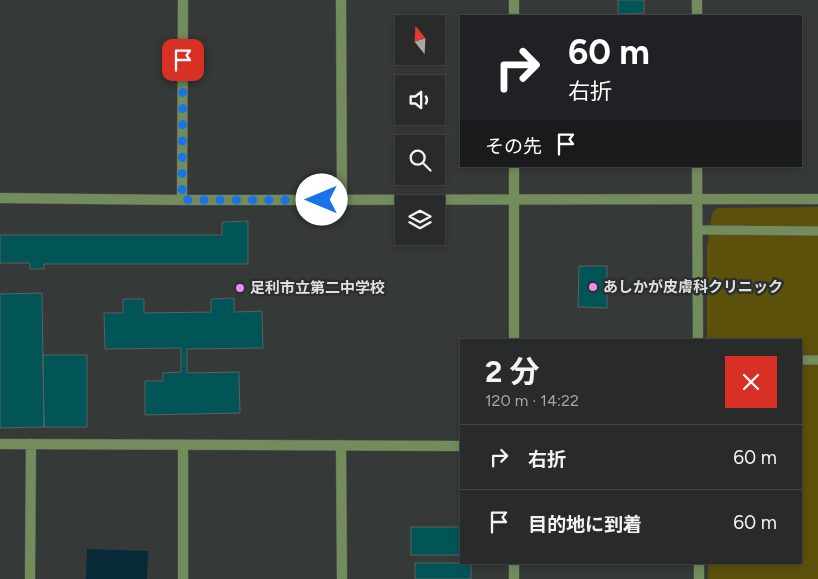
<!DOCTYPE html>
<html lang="ja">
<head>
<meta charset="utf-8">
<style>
  :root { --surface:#282b29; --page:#343735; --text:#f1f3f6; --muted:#a5a7a8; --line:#444746 }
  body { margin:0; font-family:Figtree,"Noto Sans JP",sans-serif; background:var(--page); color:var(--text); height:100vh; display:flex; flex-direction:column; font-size:19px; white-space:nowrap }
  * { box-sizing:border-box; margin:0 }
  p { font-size:16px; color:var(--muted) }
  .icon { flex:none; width:28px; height:28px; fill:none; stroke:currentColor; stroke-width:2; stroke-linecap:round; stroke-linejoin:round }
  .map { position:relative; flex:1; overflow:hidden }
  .panel { position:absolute; left:460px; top:339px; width:342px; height:225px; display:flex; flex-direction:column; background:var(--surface); border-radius:0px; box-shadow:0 2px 8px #0003,0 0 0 1px var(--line) }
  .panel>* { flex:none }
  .banner { position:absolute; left:460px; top:15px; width:342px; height:152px; border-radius:0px; box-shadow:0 2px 8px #0003,0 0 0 1px var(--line); background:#202124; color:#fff; overflow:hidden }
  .needle { width:32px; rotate:342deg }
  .controls { position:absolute; left:395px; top:15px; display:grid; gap:10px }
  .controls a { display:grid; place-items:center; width:50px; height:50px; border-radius:0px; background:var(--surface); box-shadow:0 2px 8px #0003,0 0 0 1px var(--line); font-size:25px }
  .pin { position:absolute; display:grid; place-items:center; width:42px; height:42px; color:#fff; margin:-21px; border-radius:10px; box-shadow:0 2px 8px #0006 }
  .me { position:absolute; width:55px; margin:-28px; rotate:270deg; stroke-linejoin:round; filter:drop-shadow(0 0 4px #0008) }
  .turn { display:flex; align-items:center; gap:18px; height:105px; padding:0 25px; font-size:22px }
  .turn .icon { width:65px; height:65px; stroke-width:2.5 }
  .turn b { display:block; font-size:35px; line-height:42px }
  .then { display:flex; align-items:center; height:48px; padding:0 25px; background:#0003; gap:10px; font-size:19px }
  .round { display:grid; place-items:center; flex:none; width:52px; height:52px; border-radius:0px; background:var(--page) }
  .overview { display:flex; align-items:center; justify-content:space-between; height:85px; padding:0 25px }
  h1 { font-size:30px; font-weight:700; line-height:38px }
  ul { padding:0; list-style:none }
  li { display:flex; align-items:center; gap:15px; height:65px; padding:0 25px; border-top:1px solid var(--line) }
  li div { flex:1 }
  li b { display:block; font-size:19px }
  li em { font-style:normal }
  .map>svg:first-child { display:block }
  .green { fill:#5c510a }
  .water { fill:#082a38 }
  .building { fill:#025556; stroke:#5c6060 }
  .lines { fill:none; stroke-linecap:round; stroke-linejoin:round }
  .service-casing { stroke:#545755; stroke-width:10 }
  .minor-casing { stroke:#545755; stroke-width:11 }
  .tertiary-casing { stroke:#545755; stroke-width:11 }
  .service { stroke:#728d5b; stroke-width:9 }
  .minor { stroke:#728d5b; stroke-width:10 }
  .tertiary { stroke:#728d5b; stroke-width:10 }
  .route { stroke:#1a73e8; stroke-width:9; stroke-dasharray:0 16.2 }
  .poi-dot { fill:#f28af2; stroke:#2b2f2d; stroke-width:2 }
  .labels { text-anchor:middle; stroke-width:5; stroke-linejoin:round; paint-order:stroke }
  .poi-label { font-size:15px; font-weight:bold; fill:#dfe1e0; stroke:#2b2f2d; text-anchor:start }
</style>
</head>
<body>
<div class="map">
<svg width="818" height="579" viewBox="0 0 818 579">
  <rect width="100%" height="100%" fill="#353937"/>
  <!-- green -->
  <path class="green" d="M818,207V579H708V563L801,562V340H707V247L712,213L717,208Z"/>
  <!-- water -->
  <path class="water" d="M87,549L148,551L147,579H86Z"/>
  <!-- building -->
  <path class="building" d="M618,0H644V13L618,14Z
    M248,221V264H44V269H30V263H0V235H222V222Z
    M579,266H607V308L578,307Z
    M42,293L44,427L0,428V294Z
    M234,298V312L262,311L263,348L187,349V373L239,372L240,413L145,415V381H163V373L181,372V348L105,349L104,313H123V299H144V313L211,312V299Z
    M43,355H87V427H44Z
    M411,527H461V555H411Z
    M415,563H471V579H415Z"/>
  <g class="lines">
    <!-- service casing -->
    <g class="service-casing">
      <path id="service" d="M698,230L818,231
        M801,360H818"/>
    </g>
    <!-- minor casing -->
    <g class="minor-casing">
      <path id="minor" d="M341,0L342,200
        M697,0V16
        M697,166L698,340
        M0,198L182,200L818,199
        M182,200L183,0
        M0,444L461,446
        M183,445V579
        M341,445L342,579
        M699,562V579
        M30,579L31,444"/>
    </g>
    <!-- tertiary casing -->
    <g class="tertiary-casing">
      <path id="tertiary" d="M514,16V0
        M514,166V340
        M514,579V562"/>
    </g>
    <!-- service -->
    <use href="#service" class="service"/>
    <!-- minor -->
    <use href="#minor" class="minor"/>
    <!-- tertiary -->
    <use href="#tertiary" class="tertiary"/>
  </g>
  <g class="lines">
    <!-- route -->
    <path class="route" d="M183,60L182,200H322"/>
  </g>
  <!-- markers -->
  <g class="poi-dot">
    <circle cx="593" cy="287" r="5"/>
    <circle cx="240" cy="288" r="5"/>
  </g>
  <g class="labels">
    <!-- poi labels -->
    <g class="poi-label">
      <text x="603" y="292">あしかが皮膚科クリニック</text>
      <text x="250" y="293">足利市立第二中学校</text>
    </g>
  </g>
</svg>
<div class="controls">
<a><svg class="needle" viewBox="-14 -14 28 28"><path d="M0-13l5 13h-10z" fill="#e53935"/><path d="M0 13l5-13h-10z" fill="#a5a7a8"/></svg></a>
<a><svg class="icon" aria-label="sound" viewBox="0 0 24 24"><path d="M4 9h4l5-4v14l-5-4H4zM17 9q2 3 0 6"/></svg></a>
<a><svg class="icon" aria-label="search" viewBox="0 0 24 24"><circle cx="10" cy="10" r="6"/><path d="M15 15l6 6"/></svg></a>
<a><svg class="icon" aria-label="layers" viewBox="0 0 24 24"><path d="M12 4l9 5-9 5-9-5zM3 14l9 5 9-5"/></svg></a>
</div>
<div class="pin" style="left:183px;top:60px;background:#d93025"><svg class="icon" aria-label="arrive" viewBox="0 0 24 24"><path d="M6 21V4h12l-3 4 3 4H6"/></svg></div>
<svg class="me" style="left:322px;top:200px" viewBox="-20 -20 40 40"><circle r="19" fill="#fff"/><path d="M0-13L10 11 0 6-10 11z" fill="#1a73e8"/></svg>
<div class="banner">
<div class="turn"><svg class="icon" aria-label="right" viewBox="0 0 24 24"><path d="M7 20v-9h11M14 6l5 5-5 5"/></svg><div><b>60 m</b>右折</div></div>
<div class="then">その先<svg class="icon" aria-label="arrive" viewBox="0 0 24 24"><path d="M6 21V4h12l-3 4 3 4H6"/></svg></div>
</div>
<section class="panel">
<div class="overview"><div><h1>2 分</h1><p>120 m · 14:22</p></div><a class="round" style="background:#d93025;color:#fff"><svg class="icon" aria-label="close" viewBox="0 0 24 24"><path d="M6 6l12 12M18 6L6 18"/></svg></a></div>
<ul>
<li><svg class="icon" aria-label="right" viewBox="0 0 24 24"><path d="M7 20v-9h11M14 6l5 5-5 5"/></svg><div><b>右折</b></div><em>60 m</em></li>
<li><svg class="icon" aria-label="arrive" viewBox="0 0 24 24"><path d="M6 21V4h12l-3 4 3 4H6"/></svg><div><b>目的地に到着</b></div><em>60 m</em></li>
</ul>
</section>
</div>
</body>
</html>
